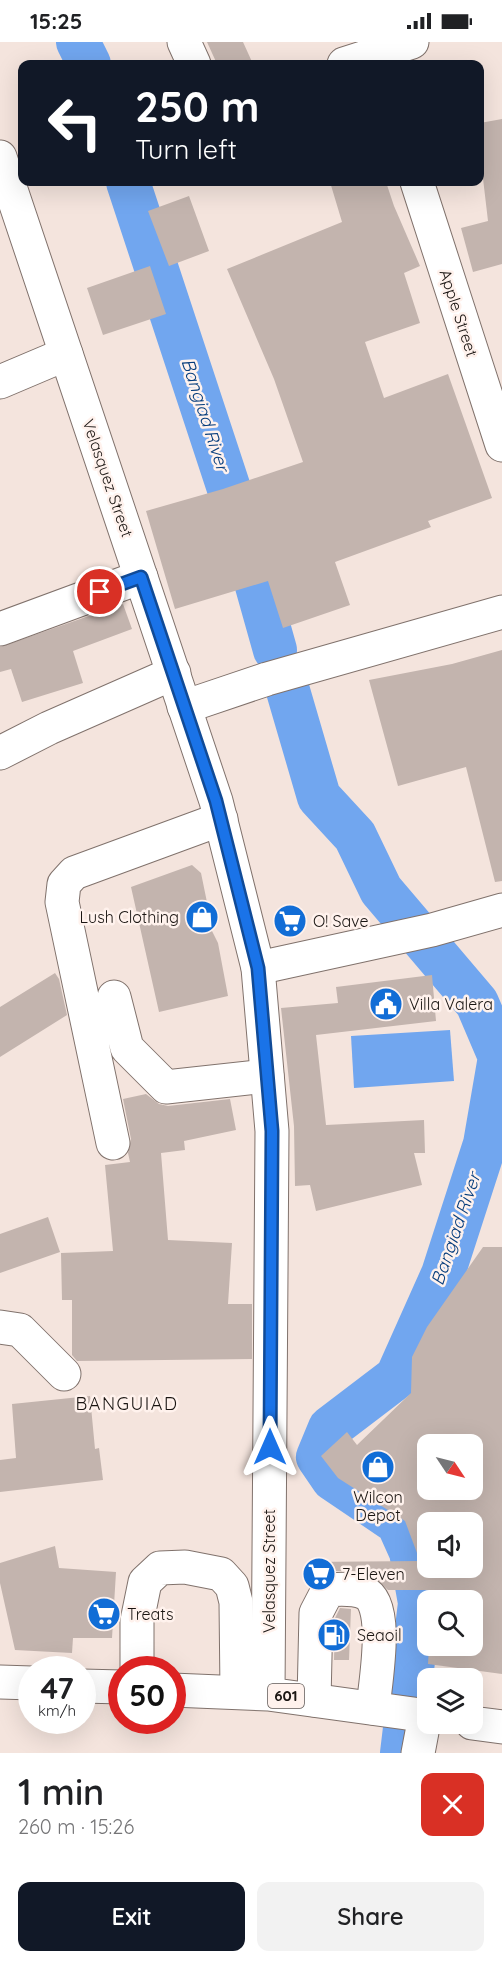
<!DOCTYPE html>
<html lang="en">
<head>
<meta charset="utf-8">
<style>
  :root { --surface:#fff; --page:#f2f2f2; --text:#202124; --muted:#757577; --accent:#111827 }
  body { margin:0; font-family:Quicksand,sans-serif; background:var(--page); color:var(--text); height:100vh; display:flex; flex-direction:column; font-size:22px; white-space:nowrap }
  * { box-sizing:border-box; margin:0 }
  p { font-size:20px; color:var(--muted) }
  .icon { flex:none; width:33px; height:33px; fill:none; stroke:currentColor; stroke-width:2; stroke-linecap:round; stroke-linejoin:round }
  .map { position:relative; height:1711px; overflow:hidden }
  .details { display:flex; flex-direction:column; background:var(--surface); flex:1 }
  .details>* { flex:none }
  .hud { position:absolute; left:18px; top:18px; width:466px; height:126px; border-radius:12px; box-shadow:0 6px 24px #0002; background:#111827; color:#fff; overflow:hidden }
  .needle { width:39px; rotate:125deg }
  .buttons { position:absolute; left:417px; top:1392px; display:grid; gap:12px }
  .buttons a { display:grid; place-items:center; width:66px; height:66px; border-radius:12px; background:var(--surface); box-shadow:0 6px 24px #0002; font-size:30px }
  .speed { position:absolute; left:18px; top:1614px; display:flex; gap:12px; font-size:30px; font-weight:700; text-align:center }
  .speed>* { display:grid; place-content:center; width:78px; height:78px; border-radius:50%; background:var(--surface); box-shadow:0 6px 24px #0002; line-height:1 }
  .speed small { font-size:15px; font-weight:400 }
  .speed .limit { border:9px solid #d22; background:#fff; color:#111 }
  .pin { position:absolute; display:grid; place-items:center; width:51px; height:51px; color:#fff; margin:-26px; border:3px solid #fff; border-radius:50%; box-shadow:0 2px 6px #0007 }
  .me { position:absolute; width:66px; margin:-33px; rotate:0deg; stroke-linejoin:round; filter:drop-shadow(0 0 4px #0008) }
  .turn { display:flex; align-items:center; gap:21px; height:126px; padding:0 18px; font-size:27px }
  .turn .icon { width:78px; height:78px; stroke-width:2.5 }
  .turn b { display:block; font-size:42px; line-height:51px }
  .round { display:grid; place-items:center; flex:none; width:63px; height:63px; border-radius:12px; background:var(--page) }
  .headline { display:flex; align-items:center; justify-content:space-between; height:102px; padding:0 18px }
  h1 { font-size:36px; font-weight:600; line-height:45px }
  .cta { display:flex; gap:12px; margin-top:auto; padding:12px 18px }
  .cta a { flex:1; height:69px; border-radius:12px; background:var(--accent); color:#fff; font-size:24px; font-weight:600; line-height:69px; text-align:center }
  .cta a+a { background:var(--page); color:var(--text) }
  .status { display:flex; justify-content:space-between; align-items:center; height:42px; padding:0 30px; background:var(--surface); direction:ltr }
  .status svg { height:16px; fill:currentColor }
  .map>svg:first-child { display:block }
  .water { fill:#71a6ef }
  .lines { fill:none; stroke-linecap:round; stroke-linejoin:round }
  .river { stroke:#71a6ef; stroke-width:44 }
  .building { fill:#c3b4ae; fill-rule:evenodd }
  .minor-casing { stroke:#80726c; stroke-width:35 }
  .major-casing { stroke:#80726c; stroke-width:35 }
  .minor { stroke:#fff; stroke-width:33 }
  .major { stroke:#fff; stroke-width:33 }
  .route-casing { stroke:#114b97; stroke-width:15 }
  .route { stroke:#1a73e8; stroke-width:10 }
  .labels { text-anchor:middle; stroke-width:5; stroke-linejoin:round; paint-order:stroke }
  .shield { fill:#fff2ed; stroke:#5f5754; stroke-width:1.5 }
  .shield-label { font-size:15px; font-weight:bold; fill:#1a1512 }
  .street-label { font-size:16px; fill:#1a1512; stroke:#fff2ed }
  .poi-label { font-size:16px; fill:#1a1512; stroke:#fff2ed; text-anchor:start }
  .water-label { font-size:18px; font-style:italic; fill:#053c7c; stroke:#fff2ed }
  .neighbourhood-label { font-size:18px; letter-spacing:1.5px; fill:#1a1512; stroke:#fff2ed }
</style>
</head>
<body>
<div class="status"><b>15:25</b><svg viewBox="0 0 49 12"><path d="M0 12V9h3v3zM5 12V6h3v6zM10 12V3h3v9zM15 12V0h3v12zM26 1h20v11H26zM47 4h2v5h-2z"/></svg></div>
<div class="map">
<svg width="502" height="1711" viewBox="0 0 502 1711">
  <rect width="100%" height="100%" fill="#f4e4dd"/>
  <!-- water -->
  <path class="water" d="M450,988L454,1039L354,1046L351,994Z"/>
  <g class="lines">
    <!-- river -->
    <path class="river" d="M78,0L89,22
      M128,140L234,462L275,608
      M286,642L319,755L355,794L381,848L477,961L500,1015L485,1102L443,1232L397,1335L330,1386L318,1415L333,1437L398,1481L411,1510L420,1561L402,1711"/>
  </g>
  <!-- building -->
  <path class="building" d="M207,0H243L253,22H217Z
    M502,77V222L473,230L461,186L488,179L480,111V81Z
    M330,140H386L394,164L420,224L404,231L420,281L365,300L384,356L448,332L492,456L428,479L431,485L335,520L350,563L283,586L268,539L175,567L146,469L223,447L303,420L274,337L227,227L342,180Z
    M189,154L209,209L169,224L148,169Z
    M150,224L166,272L103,293L87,246Z
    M123,562L132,587L73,609L83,641L22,660L11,627L0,630V605Z
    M502,608V839L495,840L466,725L398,744L369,638L452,622Z
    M192,823L201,831L209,870V883L218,901L228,954L159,970L131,845Z
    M55,931L59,937L67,973L0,1015V965Z
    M432,933L436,979L316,993L326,1083L424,1078L425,1111H414L422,1143L316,1169L310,1143L295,1144L294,1084L281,966L338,961L336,945Z
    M146,1052L159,1062L168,1064L230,1057L236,1088L184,1099L185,1108L161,1111L168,1198L232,1201L228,1262H252V1317L77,1319L72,1313V1258H62L61,1211L113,1209L105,1123L130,1120L128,1111L131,1097L123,1057Z
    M48,1175L60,1210L0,1231V1192Z
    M483,1205H502V1632L428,1622L429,1604H472V1558H429V1548H388L372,1534L353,1529H326L317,1533L311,1541H306L307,1520L420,1519L405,1479L338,1436L321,1414L347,1390L357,1403L411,1351L412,1315L427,1285ZM428,1402H472V1448H428ZM428,1480H472V1526H428Z
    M90,1354L95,1407L99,1406L103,1438L0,1450V1418L16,1416L12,1362Z
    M55,1504L59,1526L116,1530L112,1596H73L72,1611L15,1608L0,1541V1521Z
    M340,1566L351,1567L349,1618H334L335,1576Z"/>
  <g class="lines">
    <!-- minor casing -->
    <g class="minor-casing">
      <path id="minor" d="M184,0L194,22
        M344,22L412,0
        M417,140L502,403
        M0,340L66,312
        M0,587L141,535
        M184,665L267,637L502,570
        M0,711L49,686L174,631
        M258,926L432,888L502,868
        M114,955L127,1006L166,1045L267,1034
        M113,1101L62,860L64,842L74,831L221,777
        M0,1285L20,1288L64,1332
        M137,1628V1579L145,1540L160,1526L185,1525L221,1532L232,1544L236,1560L237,1650
        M314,1658L316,1571L328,1548C340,1547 353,1546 365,1551C390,1562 375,1642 373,1666
        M418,1711L425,1674"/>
    </g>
    <!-- major casing -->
    <g class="major-casing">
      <path id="major" d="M0,115L216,759L258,926L272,1089L268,1652
        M0,1640L32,1641
        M82,1644L122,1645
        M172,1648L268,1652L428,1674
        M472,1681L502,1685"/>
    </g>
    <!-- minor -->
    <use href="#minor" class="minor"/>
    <!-- major -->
    <use href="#major" class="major"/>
  </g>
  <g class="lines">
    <!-- route casing -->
    <g class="route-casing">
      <path id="route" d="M100,550L141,535L216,759L258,926L272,1089L270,1405"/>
    </g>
    <!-- route -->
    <use href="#route" class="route"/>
  </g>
  <!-- icons -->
  <defs>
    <g id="shop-disc" transform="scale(1.725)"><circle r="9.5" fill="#116dd6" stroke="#fff2ed"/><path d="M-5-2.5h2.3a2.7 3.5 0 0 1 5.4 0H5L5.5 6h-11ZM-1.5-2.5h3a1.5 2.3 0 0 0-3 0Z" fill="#fff"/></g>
    <g id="supermarket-disc" transform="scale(1.725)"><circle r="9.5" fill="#116dd6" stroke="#fff2ed"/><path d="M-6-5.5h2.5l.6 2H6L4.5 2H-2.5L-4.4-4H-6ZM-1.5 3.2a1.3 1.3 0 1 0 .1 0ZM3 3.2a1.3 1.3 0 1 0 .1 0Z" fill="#fff"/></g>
    <g id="civic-disc" transform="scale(1.725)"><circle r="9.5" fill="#116dd6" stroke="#fff2ed"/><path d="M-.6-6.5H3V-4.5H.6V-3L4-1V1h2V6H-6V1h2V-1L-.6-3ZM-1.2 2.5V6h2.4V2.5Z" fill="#fff"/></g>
    <g id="fuel-disc" transform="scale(1.725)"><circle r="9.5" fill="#116dd6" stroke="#fff2ed"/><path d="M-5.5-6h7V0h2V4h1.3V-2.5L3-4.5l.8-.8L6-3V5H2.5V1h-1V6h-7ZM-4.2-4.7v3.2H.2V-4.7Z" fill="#fff"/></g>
  </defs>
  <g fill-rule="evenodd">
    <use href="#shop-disc" x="202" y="875"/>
    <use href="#supermarket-disc" x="290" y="879"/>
    <use href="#civic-disc" x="386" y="962"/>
    <use href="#shop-disc" x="378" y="1425"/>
    <use href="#supermarket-disc" x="319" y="1532"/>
    <use href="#supermarket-disc" x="104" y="1572"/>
    <use href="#fuel-disc" x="334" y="1593"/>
  </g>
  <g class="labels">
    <!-- shield labels -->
    <rect class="shield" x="268" y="1642" width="36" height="24" rx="4.5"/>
    <g class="shield-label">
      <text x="286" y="1659">601</text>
    </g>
    <!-- street labels -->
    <g class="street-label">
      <text transform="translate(459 271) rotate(72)" y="6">Apple Street</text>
      <text transform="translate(108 436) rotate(71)" y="6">Velasquez Street</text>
      <text transform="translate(269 1529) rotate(-90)" y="6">Velasquez Street</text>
    </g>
    <!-- poi labels -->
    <g class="poi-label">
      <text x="179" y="881" text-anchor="end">Lush Clothing</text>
      <text x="313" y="885">O! Save</text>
      <text x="409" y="968">Villa Valera</text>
      <text x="378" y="1461" text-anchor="middle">Wilcon<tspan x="378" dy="18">Depot</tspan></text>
      <text x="342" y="1538">7-Eleven</text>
      <text x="127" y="1578">Treats</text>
      <text x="357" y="1599">Seaoil</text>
    </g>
    <!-- water labels -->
    <g class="water-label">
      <text transform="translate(205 373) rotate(72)" y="6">Bangiad River</text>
      <text transform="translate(456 1187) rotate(-71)" y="6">Bangiad River</text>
    </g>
    <!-- neighbourhood labels -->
    <g class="neighbourhood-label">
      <text x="127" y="1368">BANGUIAD</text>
    </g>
  </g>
</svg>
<div class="buttons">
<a><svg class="needle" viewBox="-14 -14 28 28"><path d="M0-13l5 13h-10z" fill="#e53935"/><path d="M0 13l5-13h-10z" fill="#757577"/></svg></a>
<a><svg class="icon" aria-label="sound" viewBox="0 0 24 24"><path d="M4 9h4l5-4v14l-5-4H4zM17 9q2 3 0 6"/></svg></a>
<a><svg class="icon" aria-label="search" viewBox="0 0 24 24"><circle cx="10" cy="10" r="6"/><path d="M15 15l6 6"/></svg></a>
<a><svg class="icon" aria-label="layers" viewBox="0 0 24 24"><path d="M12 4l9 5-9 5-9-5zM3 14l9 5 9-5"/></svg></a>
</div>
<div class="speed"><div>47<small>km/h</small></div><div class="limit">50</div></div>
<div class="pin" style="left:100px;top:550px;background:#d93025"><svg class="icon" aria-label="arrive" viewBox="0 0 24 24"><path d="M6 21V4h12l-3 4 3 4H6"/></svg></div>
<svg class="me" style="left:270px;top:1405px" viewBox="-20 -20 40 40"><path d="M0-17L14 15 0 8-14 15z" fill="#1a73e8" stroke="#fff" stroke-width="4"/></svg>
<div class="hud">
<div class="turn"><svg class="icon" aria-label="left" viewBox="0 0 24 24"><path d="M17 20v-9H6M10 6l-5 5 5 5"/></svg><div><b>250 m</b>Turn left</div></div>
</div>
</div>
<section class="details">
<div class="headline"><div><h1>1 min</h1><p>260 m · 15:26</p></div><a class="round" style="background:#d93025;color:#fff"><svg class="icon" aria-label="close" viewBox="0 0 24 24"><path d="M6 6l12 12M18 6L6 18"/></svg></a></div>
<div class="cta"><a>Exit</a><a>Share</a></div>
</section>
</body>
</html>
